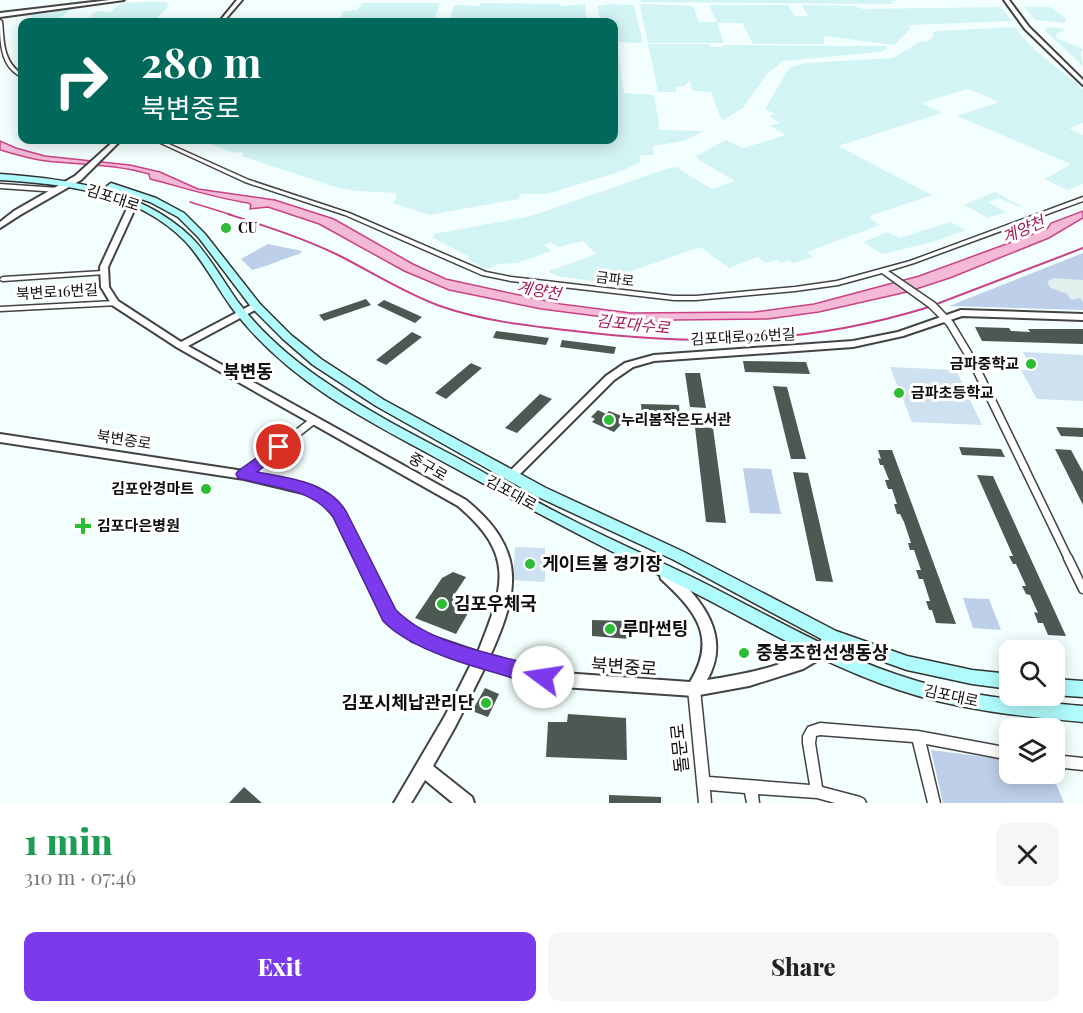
<!DOCTYPE html>
<html lang="en">
<head>
<meta charset="utf-8">
<style>
  :root { --surface:#fff; --page:#f6f6f6; --text:#222; --muted:#767676; --accent:#7c3aed }
  body { margin:0; font-family:"Playfair Display","Noto Sans KR",serif; background:var(--page); color:var(--text); height:100vh; display:flex; flex-direction:column; font-size:22px; white-space:nowrap }
  * { box-sizing:border-box; margin:0 }
  p { font-size:20px; color:var(--muted) }
  .icon { flex:none; width:33px; height:33px; fill:none; stroke:currentColor; stroke-width:2; stroke-linecap:round; stroke-linejoin:round }
  .map { position:relative; height:803px; overflow:hidden }
  .sheet { display:flex; flex-direction:column; background:var(--surface); flex:1 }
  .sheet>* { flex:none }
  .top-card { position:absolute; left:18px; top:18px; width:600px; height:126px; border-radius:12px; box-shadow:0 3px 15px #0003; background:#00695c; color:#fff; overflow:hidden }
  .controls { position:absolute; left:999px; top:640px; display:grid; gap:12px }
  .controls a { display:grid; place-items:center; width:66px; height:66px; border-radius:12px; background:var(--surface); box-shadow:0 3px 15px #0003; font-size:30px }
  .pin { position:absolute; display:grid; place-items:center; width:51px; height:51px; color:#fff; margin:-26px; border:3px solid #fff; border-radius:50%; box-shadow:0 2px 6px #0007 }
  .me { position:absolute; width:66px; margin:-33px; rotate:284deg; stroke-linejoin:round; filter:drop-shadow(0 0 4px #0008) }
  .turn { display:flex; align-items:center; gap:21px; height:126px; padding:0 24px; font-size:27px }
  .turn .icon { width:78px; height:78px; stroke-width:2.5 }
  .turn b { display:block; font-size:42px; line-height:51px }
  .round { display:grid; place-items:center; flex:none; width:63px; height:63px; border-radius:12px; background:var(--page) }
  .head { display:flex; align-items:center; justify-content:space-between; height:102px; padding:0 24px }
  h1 { font-size:36px; font-weight:800; line-height:45px; color:#1e9e55 }
  .primary-button { display:flex; gap:12px; margin-top:auto; padding:12px 24px }
  .primary-button a { flex:1; height:69px; border-radius:12px; background:var(--accent); color:#fff; font-size:24px; font-weight:800; line-height:69px; text-align:center }
  .primary-button a+a { background:var(--page); color:var(--text) }
  .map>svg:first-child { display:block }
  .farmland { fill:#d3f4f4 }
  .green { fill:#bdcfe9 }
  .pitch { fill:#cee1f0 }
  .plaza { fill:#e1f0ed }
  .water { fill:#f5b9d8; stroke:#ca4285; stroke-width:1.5 }
  .lines { fill:none; stroke-linecap:round; stroke-linejoin:round }
  .stream-far1 { stroke:#ca4285; stroke-width:1.5 }
  .stream { stroke:#ca4285; stroke-width:2 }
  .building { fill:#4c5852 }
  .pedestrian-far1-casing { stroke:#434343; stroke-width:10 }
  .pedestrian-casing { stroke:#434343; stroke-width:11 }
  .minor-casing { stroke:#434343; stroke-width:3 }
  .tertiary-casing { stroke:#434343; stroke-width:4 }
  .secondary-casing { stroke:#323232; stroke-width:3 }
  .pedestrian-far1 { stroke:#fff; stroke-width:7 }
  .pedestrian { stroke:#fff; stroke-width:8 }
  .minor { fill:#fff; fill-rule:evenodd }
  .tertiary { fill:#fff; fill-rule:evenodd }
  .secondary { fill:#b0fcfc; fill-rule:evenodd }
  .route { fill:#7c3aed; stroke:#51269a; stroke-width:1.5 }
  .poi-dot { fill:#2bbd34; stroke:#fff; stroke-width:2 }
  .labels { text-anchor:middle; stroke-width:6; stroke-linejoin:round; paint-order:stroke }
  .far-poi-label { font-size:14px; font-weight:bold; fill:#101010; stroke:#fff; text-anchor:start }
  .far-street-label { font-size:14px; fill:#101010; stroke:#fff }
  .street-label { font-size:15px; fill:#101010; stroke:#fff }
  .poi-label { font-size:15px; font-weight:bold; fill:#101010; stroke:#fff; text-anchor:start }
  .water-label { font-size:16px; font-style:italic; fill:#9f1c57; stroke:#fff }
  .quarter-label { font-size:18px; font-weight:bold; fill:#101010; stroke:#fff }
  .near-poi-label { font-size:18px; font-weight:bold; fill:#101010; stroke:#fff; text-anchor:start }
  .near-street-label { font-size:18px; fill:#101010; stroke:#fff }
</style>
</head>
<body>
<div class="map">
<svg width="1083" height="803" viewBox="0 0 1083 803">
  <rect width="100%" height="100%" fill="#f3fffe"/>
  <!-- farmland -->
  <path class="farmland" d="M640,0H903L891,1L894,4L640,2Z
    M148,2H167L169,5L156,19L193,20L190,22H94L99,18H88L97,11L110,12L121,3Z
    M362,3H440L434,21L450,19L454,5L479,6L480,3L559,4L560,6L585,4L587,22H364L365,20H352L350,22H309L338,21L344,11L357,10Z
    M610,4L634,5L643,43L616,42L614,22H600L598,6Z
    M643,4L693,6L699,22H717L709,5H788L795,16H808L802,5L853,6L863,9L1001,7L1012,21L909,25L911,28L894,45L824,36V44H753L742,23H717L724,43H648L640,6Z
    M74,7L59,19H85L80,22H25L33,18L28,13Z
    M1024,7H1050L1065,18L1066,23L1035,20Z
    M1014,27L1034,49L1083,89V123L1069,128L1083,135V184L1067,190L1045,179L1071,164L957,116L999,102L968,89L921,103L942,113L838,146L932,195L873,215L869,218L880,225L807,252L813,257L793,263L789,260L781,263L777,260L765,263L758,257L729,268L700,247L600,282L556,276L549,271L596,254L583,241L558,247L550,242L544,245L551,251L517,263L499,264L488,269L470,261L468,256L433,238L434,234L531,216L669,168L676,167L712,189L735,181L699,160L696,156L726,140L743,148L786,135L770,126L780,123L769,116L775,114L765,109L789,68L805,63L893,58L919,42L927,41L933,37V32L937,31Z
    M1051,27L1066,29L1057,34L1056,38L1083,49L1081,54L1083,66L1044,30Z
    M614,44H617L624,93L654,95L660,130L704,131L684,141L653,146V155H640L641,162L619,172L547,194H520L519,199L429,215L392,203L396,199V193L356,191L336,187L241,156L244,153L232,152L208,143L211,140H614Z
    M648,44H710L711,47H723V45L877,46H886L887,49L880,52L783,61L767,74L743,108L722,121L711,92L693,91L690,81L684,86L676,87V92H658Z
    M995,192L1022,206L1020,207L999,198L988,202L1006,212L988,218L964,205Z
    M950,222L966,230L933,242L882,254L863,242L888,232L900,238Z"/>
  <!-- green -->
  <path class="green" d="M268,244L302,251L300,254C284,258 269,266 252,270L241,259Z
    M1083,253V310L949,306Z
    M743,468L771,469L781,514L750,513Z
    M963,598L989,599L1001,630L973,628Z
    M931,750L1009,760L1010,774H1052L1064,803H943Z"/>
  <!-- pitch -->
  <path class="pitch" d="M1023,352L1083,355V401L1037,399L1021,370H1033Z
    M890,367L956,370L982,425L912,422Z
    M515,547L545,548V582L513,580Z"/>
  <!-- plaza -->
  <path class="plaza" d="M1053,278L1083,280V302L1080,298L1071,300L1067,294L1051,288L1047,282Z"/>
  <!-- water -->
  <path class="water" d="M0,141L16,148L45,156L130,165L160,172L198,189L275,200L334,219L413,264L446,279L561,304L631,313L754,312L814,304L919,276L1047,229L1051,223L1083,211V218L1049,238L950,278L907,292L819,312L768,319L676,320L650,323L541,309L449,290L404,271L319,224L268,207L250,209L251,205L248,203C214,198 182,187 150,179L149,174C116,164 81,165 46,161C30,159 15,154 0,150Z"/>
  <g class="lines">
    <!-- stream-far1 -->
    <path class="stream-far1" d="M190,202L232,215"/>
    <!-- stream -->
    <path class="stream" d="M228,214C265,226 303,238 338,255C372,272 404,293 440,306C483,321 529,326 574,331C701,346 806,345 929,307
      M934,305L1083,248"/>
  </g>
  <!-- building -->
  <path class="building" d="M366,299L371,305L324,321L319,315Z
    M384,300L411,312L422,317L415,323L377,305Z
    M975,327L1009,328L1011,331L1030,332L1028,329H1083V344L982,341Z
    M496,331L535,336L549,338L546,345L493,338Z
    M412,332L422,337L386,365L376,360Z
    M562,340L601,345L616,347L614,354L560,347Z
    M743,361L806,362L810,374L745,372Z
    M471,363L482,368L446,399L435,393Z
    M685,373H700L706,408L690,407Z
    M773,386L787,387L806,459H791Z
    M540,394L552,399L517,433L505,428Z
    M641,404L679,405L680,416L642,415Z
    M598,410L606,414L609,411L627,418L614,432L592,422L595,419L591,417Z
    M695,427L713,428L726,523L706,522Z
    M1056,427L1083,428V437L1061,436Z
    M959,447L1001,449L1005,457L962,455Z
    M1055,449L1071,450L1083,472V505Z
    M878,450H892L956,624L936,623L932,610H929L926,601H930L923,579H919L916,570H921L914,550H910L908,543H911L904,522L900,514H897L894,504H897L892,489H888L885,480H889L883,465H880L878,458L881,459Z
    M793,472L808,473L833,582L816,581Z
    M977,475L993,476L1066,636L1048,635L1043,623H1038L1034,612L1038,613L1030,595L1026,594L1022,586H1026L1016,564H1013L1009,556H1013Z
    M453,572L466,577L452,598L472,606L456,634L415,618L442,578Z
    M592,620L628,621L629,639L592,636Z
    M485,688L499,694L488,717L472,711Z
    M568,714L626,718L627,760L546,757L548,722H567Z
    M244,787L262,803H229Z
    M609,795L661,797V803H609Z"/>
  <g class="lines">
    <!-- pedestrian-far1 casing -->
    <g class="pedestrian-far1-casing">
      <path id="pedestrian-far1" d="M1024,467L1069,560"/>
    </g>
    <!-- pedestrian casing -->
    <g class="pedestrian-casing">
      <path id="pedestrian" d="M1068,558L1083,589"/>
    </g>
    <!-- minor casing -->
    <g class="minor-casing">
      <path id="minor" d="M0,20L2,21C4,43 3,61 22,74V77C0,67 0,42 0,20Z
        M154,140H160L249,180L349,213L486,272L511,277L674,296H696L795,287L837,281L910,261L1083,197V201L914,263L888,271L935,303L953,322L977,362L1028,467L1027,469H1021L969,362L947,325L929,307L882,273L838,285L795,291L696,300H674L511,281L482,275L345,215L245,182Z
        M0,184L58,188L61,190L58,192L0,188Z
        M103,271L106,273L105,274L3,281L0,280L1,278L3,277Z
        M115,301H118L119,303L118,305L0,311V307Z
        M314,417L317,418L318,420L317,422L247,477H241L239,475L241,473L311,418Z
        M694,684L698,685L700,689L709,777L810,785L803,743V736L808,727L820,723L918,731L1010,748V760L926,744L940,803H928L913,742L820,735L816,736L815,743L822,787L860,797L864,799L866,803H835L817,798L758,794L759,803H747L745,793L710,790L711,803H699L688,689L690,685Z
        M1054,755L1083,758V770L1054,767Z"/>
    </g>
    <!-- tertiary casing -->
    <g class="tertiary-casing">
      <path id="tertiary" d="M110,0H124L0,17V13Z
        M237,0H242L223,22H219Z
        M1004,0H1009L1029,27L1083,80V85L1025,29Z
        M115,140H121L81,180L20,215L0,228V222L14,211L75,176Z
        M131,200H134L138,202L108,267L109,287L118,301L181,342L253,304H259L261,306L259,308L188,346L466,500C526,549 520,590 490,656L524,667L563,673L690,682C718,637 695,610 661,579L660,575L661,571L666,570L671,571C702,600 732,636 707,680C737,675 768,670 795,658C801,656 811,651 816,647C823,640 824,627 836,632L838,636L825,656L803,669L749,686L694,696L563,687L524,681L485,667L455,727L433,766L472,797L474,803H453L425,780L411,803H394L445,716L472,662L412,641L384,619L334,516L322,502L307,494L244,479L0,442V434L244,471L314,487L330,496L343,510L394,611L422,633L478,652C503,588 517,556 458,506L178,348L112,305L101,287L100,267Z
        M961,310L1083,314V320L962,316L903,336L853,347L654,361L633,367L614,380L516,478H508L506,475L606,376L625,363L654,355L853,341L898,332Z"/>
    </g>
    <!-- secondary casing -->
    <g class="secondary-casing">
      <path id="secondary" d="M0,174C67,179 140,188 191,237C209,255 223,281 238,302C264,336 295,362 330,385C369,412 412,434 454,456C494,478 533,501 574,521C613,541 653,558 692,577C766,613 837,658 917,681C971,697 1028,701 1083,706V722C1021,716 958,710 899,690C814,662 738,613 657,574C588,540 520,504 453,467C411,444 368,422 328,396C291,371 258,343 232,308C216,286 203,260 185,241C137,192 65,184 0,180Z
        M111,183L156,198L184,213L205,234L260,304L291,335L321,359L384,400L546,488L684,552L836,631L907,656L972,670L1010,674V689L972,684L907,670L825,641L674,560L536,496L376,406L313,365L283,339L252,308L199,238L178,217L150,202L108,188L107,186Z
        M1054,679L1083,681V697L1054,695Z"/>
    </g>
    <!-- pedestrian-far1 -->
    <use href="#pedestrian-far1" class="pedestrian-far1"/>
    <!-- pedestrian -->
    <use href="#pedestrian" class="pedestrian"/>
    <!-- minor -->
    <use href="#minor" class="minor"/>
    <!-- tertiary -->
    <use href="#tertiary" class="tertiary"/>
    <!-- secondary -->
    <use href="#secondary" class="secondary"/>
  </g>
  <!-- route -->
  <path class="route" d="M279,442L284,443L286,447L284,451L257,472C289,478 330,482 347,513L396,610C433,648 502,653 550,671L553,677L550,683L543,686C498,673 415,655 383,621L333,517C311,487 271,488 238,478L236,474L238,471Z"/>
  <!-- markers -->
  <g class="poi-dot">
    <circle cx="226" cy="228" r="6"/>
    <circle cx="1031" cy="364" r="6"/>
    <circle cx="899" cy="393" r="6"/>
    <circle cx="609" cy="420" r="6"/>
    <circle cx="206" cy="489" r="6"/>
    <path d="M80 517h6v6h6v6h-6v6h-6v-6h-6v-6h6z"/>
    <circle cx="530" cy="564" r="6"/>
    <circle cx="442" cy="604" r="6"/>
    <circle cx="610" cy="629" r="6"/>
    <circle cx="744" cy="653" r="6"/>
    <circle cx="486" cy="703" r="6"/>
  </g>
  <g class="labels">
    <!-- far-poi labels -->
    <g class="far-poi-label">
      <text x="238" y="233">CU</text>
    </g>
    <!-- far-street labels -->
    <g class="far-street-label">
      <text transform="translate(615 279) rotate(7)" y="5">금파로</text>
    </g>
    <!-- street labels -->
    <g class="street-label">
      <text transform="translate(113 198) rotate(18)" y="5">김포대로</text>
      <text transform="translate(57 292) rotate(-3)" y="5">북변로16번길</text>
      <text transform="translate(743 337) rotate(-3)" y="5">김포대로926번길</text>
      <text transform="translate(124 440) rotate(9)" y="5">북변중로</text>
      <text transform="translate(428 467) rotate(30)" y="5">중구로</text>
      <text transform="translate(511 493) rotate(29)" y="5">김포대로</text>
      <text transform="translate(951 696) rotate(12)" y="5">김포대로</text>
    </g>
    <!-- poi labels -->
    <g class="poi-label">
      <text x="1019" y="369" text-anchor="end">금파중학교</text>
      <text x="911" y="398">금파초등학교</text>
      <text x="621" y="425">누리봄작은도서관</text>
      <text x="194" y="494" text-anchor="end">김포안경마트</text>
      <text x="97" y="531">김포다은병원</text>
    </g>
    <!-- water labels -->
    <g class="water-label">
      <text transform="translate(1023 229) rotate(-23)" y="6">계양천</text>
      <text transform="translate(539 290) rotate(10)" y="6">계양천</text>
      <text transform="translate(633 324) rotate(6)" y="6">김포대수로</text>
    </g>
    <!-- quarter labels -->
    <g class="quarter-label">
      <text x="248" y="378">북변동</text>
    </g>
    <!-- near-poi labels -->
    <g class="near-poi-label">
      <text x="542" y="570">게이트볼 경기장</text>
      <text x="454" y="610">김포우체국</text>
      <text x="622" y="635">루마썬팅</text>
      <text x="756" y="659">중봉조헌선생동상</text>
      <text x="474" y="709" text-anchor="end">김포시체납관리단</text>
    </g>
    <!-- near-street labels -->
    <g class="near-street-label">
      <text transform="translate(624 667) rotate(4)" y="6">북변중로</text>
      <text transform="translate(680 748) rotate(-96)" y="6">돌문로</text>
    </g>
  </g>
</svg>
<div class="controls">
<a><svg class="icon" aria-label="search" viewBox="0 0 24 24"><circle cx="10" cy="10" r="6"/><path d="M15 15l6 6"/></svg></a>
<a><svg class="icon" aria-label="layers" viewBox="0 0 24 24"><path d="M12 4l9 5-9 5-9-5zM3 14l9 5 9-5"/></svg></a>
</div>
<div class="pin" style="left:279px;top:447px;background:#d93025"><svg class="icon" aria-label="arrive" viewBox="0 0 24 24"><path d="M6 21V4h12l-3 4 3 4H6"/></svg></div>
<svg class="me" style="left:543px;top:677px" viewBox="-20 -20 40 40"><circle r="19" fill="#fff"/><path d="M0-13L10 11 0 6-10 11z" fill="#7c3aed"/></svg>
<div class="top-card">
<div class="turn"><svg class="icon" aria-label="right" viewBox="0 0 24 24"><path d="M7 20v-9h11M14 6l5 5-5 5"/></svg><div><b>280 m</b>북변중로</div></div>
</div>
</div>
<section class="sheet">
<div class="head"><div><h1>1 min</h1><p>310 m · 07:46</p></div><a class="round"><svg class="icon" aria-label="close" viewBox="0 0 24 24"><path d="M6 6l12 12M18 6L6 18"/></svg></a></div>
<div class="primary-button"><a>Exit</a><a>Share</a></div>
</section>
</body>
</html>
